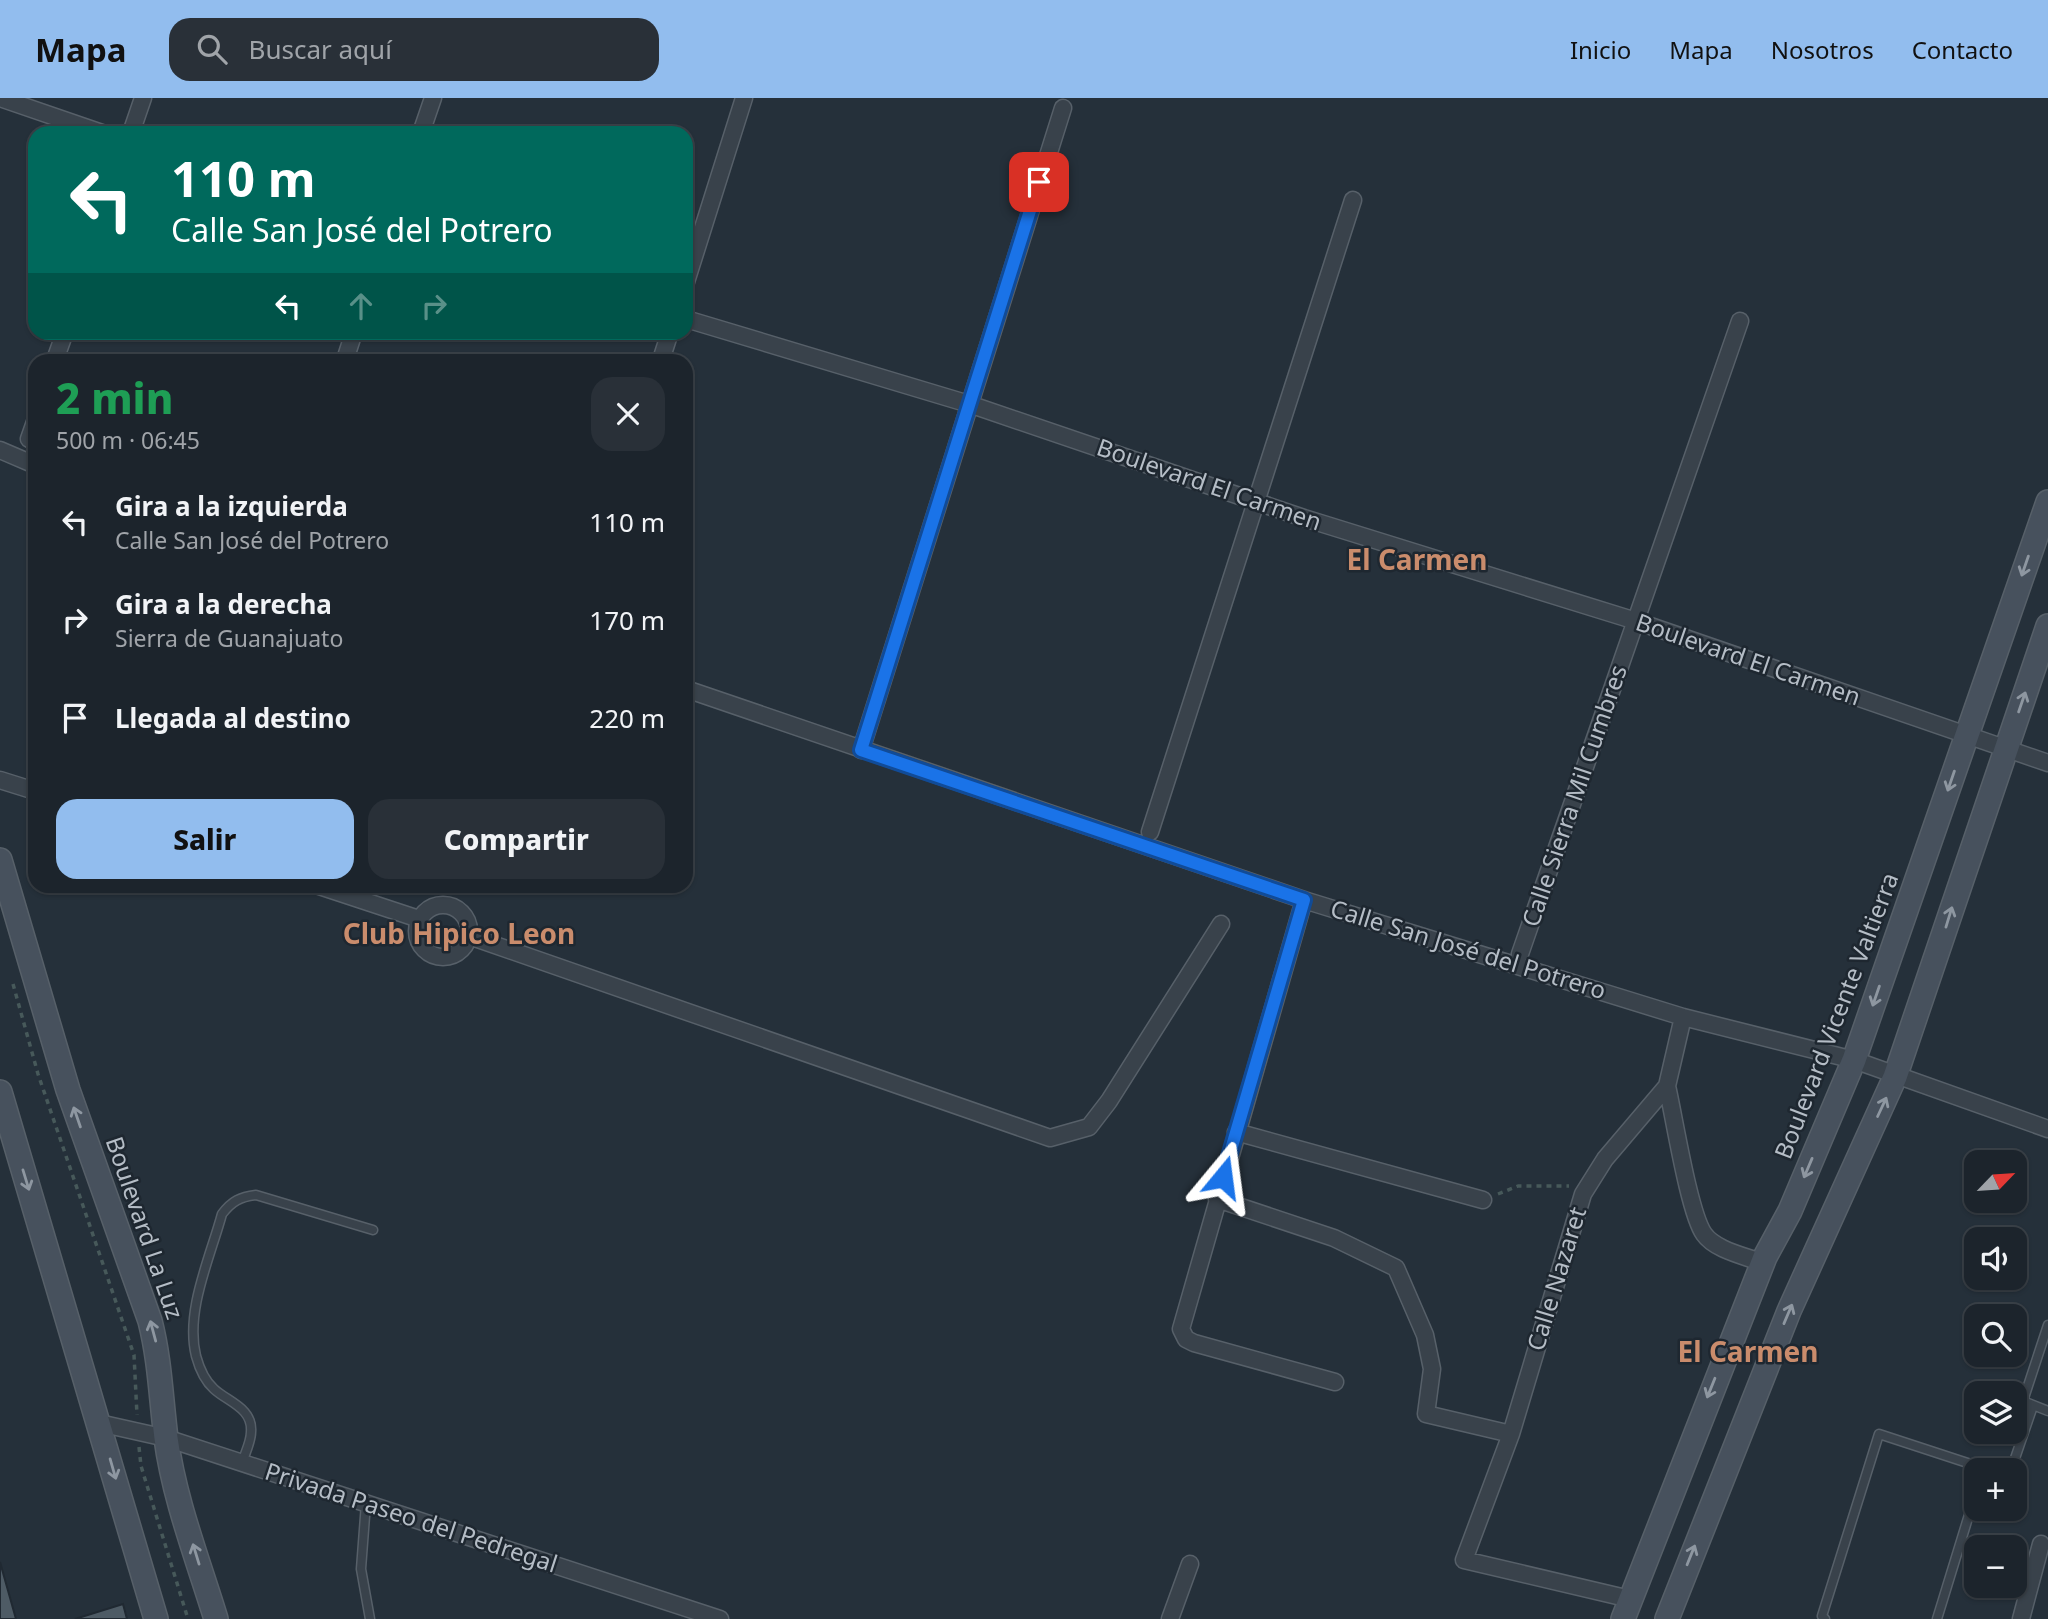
<!DOCTYPE html>
<html lang="es">
<head>
<meta charset="utf-8">
<style>
  :root { --surface:#1c242c; --page:#293038; --text:#f1f3f6; --muted:#a0a4a9; --line:#3a4148; --accent:#92bdee }
  body { margin:0; font-family:"Noto Sans",sans-serif; background:var(--page); color:var(--text); height:100vh; display:flex; flex-direction:column; font-size:26px; white-space:nowrap }
  * { box-sizing:border-box; margin:0 }
  p { font-size:23px; color:var(--muted) }
  .icon { flex:none; width:38px; height:38px; fill:none; stroke:currentColor; stroke-width:2; stroke-linecap:round; stroke-linejoin:round }
  .map { position:relative; flex:1; overflow:hidden }
  .details { position:absolute; left:28px; top:256px; width:665px; height:539px; display:flex; flex-direction:column; background:var(--surface); border-radius:21px; box-shadow:0 2px 5px #0004,0 0 0 2px var(--line) }
  .details>* { flex:none }
  .banner { position:absolute; left:28px; top:28px; width:665px; height:214px; border-radius:21px; box-shadow:0 2px 5px #0004,0 0 0 2px var(--line); background:#00695c; color:#fff; overflow:hidden }
  .needle { width:46px; rotate:65deg }
  .fabs { position:absolute; left:1964px; top:1052px; display:grid; gap:14px }
  .fabs a { display:grid; place-items:center; width:63px; height:63px; border-radius:14px; background:var(--surface); box-shadow:0 2px 5px #0004,0 0 0 2px var(--line); font-size:35px }
  .pin { position:absolute; display:grid; place-items:center; width:60px; height:60px; color:#fff; margin:-30px; border-radius:14px; box-shadow:0 4px 10px #0006 }
  .me { position:absolute; width:77px; margin:-38px; rotate:16deg; stroke-linejoin:round; filter:drop-shadow(0 0 5px #0008) }
  .turn { display:flex; align-items:center; gap:24px; height:147px; padding:0 28px; font-size:32px }
  .turn .icon { width:91px; height:91px; stroke-width:2.5 }
  .turn b { display:block; font-size:49px; line-height:60px }
  .lanes { display:flex; align-items:center; height:66px; padding:0 28px; background:#0003; justify-content:center; gap:35px; direction:ltr }
  .lanes .off { opacity:.35 }
  .round { display:grid; place-items:center; flex:none; width:74px; height:74px; border-radius:21px; background:var(--page) }
  .overview { display:flex; align-items:center; justify-content:space-between; height:119px; padding:0 28px }
  h1 { font-size:42px; font-weight:800; line-height:52px; color:#1e9e55 }
  .cta { display:flex; gap:14px; margin-top:auto; padding:14px 28px }
  .cta a { flex:1; height:80px; border-radius:21px; background:var(--accent); color:#111; font-size:28px; font-weight:800; line-height:80px; text-align:center }
  .cta a+a { background:var(--page); color:var(--text) }
  ul { padding:0; list-style:none }
  li { display:flex; align-items:center; gap:21px; height:98px; padding:0 28px }
  li div { flex:1 }
  li b { display:block; font-size:26px }
  li em { font-style:normal }
  header { display:flex; align-items:center; gap:42px; box-sizing:border-box; height:98px; padding:0 35px; background:var(--accent); color:#111 }
  header strong { font-size:33px }
  nav { display:flex; gap:38px; margin-inline-start:auto; font-size:24px }
  .search { width:490px; height:63px; background:var(--page); display:flex; align-items:center; gap:18px; box-sizing:border-box; padding:0 24px; border-radius:21px; color:var(--muted); font-size:26px }
  .map>svg:first-child { display:block }
  .building { fill:#4e5b65; stroke:#202932; stroke-width:2 }
  .lines { fill:none; stroke-linecap:round; stroke-linejoin:round }
  .lane-casing { stroke:#576069; stroke-width:11 }
  .street-casing { stroke:#576069; stroke-width:19 }
  .secondary-casing { stroke:#576069; stroke-width:26 }
  .path { stroke:#47595a; stroke-width:3.5; stroke-dasharray:5 5; stroke-linecap:butt }
  .lane { stroke:#39424b; stroke-width:8 }
  .street { stroke:#39424b; stroke-width:16 }
  .secondary { stroke:#47515d; stroke-width:23 }
  .oneway { stroke:#8e97a1 }
  .route-casing { stroke:#114b97; stroke-width:18 }
  .route { stroke:#1a73e8; stroke-width:12 }
  .labels { text-anchor:middle; stroke-width:5; stroke-linejoin:round; paint-order:stroke }
  .street-label { font-size:24px; fill:#b5bdc6; stroke:#1e2730 }
  .quarter-label { font-size:28px; font-weight:bold; fill:#ca8c6c; stroke:#1e2730 }
</style>
</head>
<body>
<header>
<strong>Mapa</strong>
<div class="search"><svg class="icon" aria-label="search" viewBox="0 0 24 24"><circle cx="10" cy="10" r="6"/><path d="M15 15l6 6"/></svg>Buscar aquí</div>
<nav><a>Inicio</a><a>Mapa</a><a>Nosotros</a><a>Contacto</a></nav>
</header>
<div class="map">
<svg width="2048" height="1521" viewBox="0 0 2048 1521">
  <rect width="100%" height="100%" fill="#25303a"/>
  <!-- building -->
  <path class="building" d="M0,1464L16,1521H0Z
    M123,1506L127,1521H75Z"/>
  <g class="lines">
    <!-- lane casing -->
    <g class="lane-casing">
      <path id="lane" d="M2048,1227L2023,1303L2048,1313
        M242,1365C245,1355 251,1344 251,1334C253,1310 228,1304 214,1291C205,1283 199,1269 196,1258C185,1213 210,1160 222,1116C232,1103 240,1099 256,1097L373,1132
        M2011,1372L2033,1308
        M366,1405L361,1471L370,1521
        M1825,1521L1822,1518L1879,1336L1989,1372
        M1937,1521L1976,1394"/>
    </g>
    <!-- street casing -->
    <g class="street-casing">
      <path id="street" d="M0,0L102,35
        M131,35L143,0
        M421,35L433,0
        M686,184L744,0
        M686,221L969,306L1304,420L1636,523L2048,665
        M55,262L65,234
        M345,262L354,234
        M661,262L670,234
        M29,341L35,324
        M0,352L35,367
        M686,591L1304,802L1683,919L1854,962L2048,1031
        M861,652L1063,10
        M0,682L35,693
        M1150,734L1353,102
        M319,788L419,821
        M1304,802L1181,1231L1186,1241L1194,1245L1335,1284
        M417 833a26 26 0 1 1 52 0a26 26 0 1 1-52 0Z
        M469,838L1050,1040L1089,1029L1109,1003L1221,826
        M1520,856L1740,223
        M1667,988C1674,1018 1689,1115 1704,1136C1715,1152 1745,1158 1763,1165
        M1236,1034L1483,1102
        M1217,1101L1334,1140L1396,1170L1425,1237L1432,1271L1426,1316L1511,1336
        M99,1325L166,1340L720,1521
        M1630,1501L1464,1462L1511,1336L1583,1096L1605,1061L1667,988L1683,919
        M1170,1521L1190,1466
        M2021,1521L2041,1446"/>
    </g>
    <!-- secondary casing -->
    <g class="secondary-casing">
      <path id="secondary" d="M0,762L68,992L150,1223C160,1262 161,1301 166,1340C174,1401 198,1462 216,1521
        M0,994L156,1521
        M1623,1521L1765,1159L1790,1113L1854,962L2048,404
        M1667,1521L1789,1213L1895,979L2048,528"/>
    </g>
    <!-- path -->
    <path class="path" d="M13,886L38,976L134,1257L137,1317
      M1498,1096L1518,1088H1569
      M139,1349L141,1368L188,1521"/>
    <!-- lane -->
    <use href="#lane" class="lane"/>
    <!-- street -->
    <use href="#street" class="street"/>
    <!-- secondary -->
    <use href="#secondary" class="secondary"/>
  </g>
  <!-- one-way arrows -->
  <defs><path id="oneway-shaft" d="M-6 0H5M1.5-3L5.5 0L1.5 3" fill="none" stroke-width="1.6" stroke-linecap="round" stroke-linejoin="round" transform="scale(1.75)"/></defs>
  <g class="oneway">
    <use href="#oneway-shaft" transform="translate(2025 468) rotate(109)"/>
    <use href="#oneway-shaft" transform="translate(2022 604) rotate(-71)"/>
    <use href="#oneway-shaft" transform="translate(1951 683) rotate(109)"/>
    <use href="#oneway-shaft" transform="translate(1949 819) rotate(-73)"/>
    <use href="#oneway-shaft" transform="translate(1876 898) rotate(109)"/>
    <use href="#oneway-shaft" transform="translate(1882 1009) rotate(-65)"/>
    <use href="#oneway-shaft" transform="translate(77 1019) rotate(-109)"/>
    <use href="#oneway-shaft" transform="translate(1808 1070) rotate(113)"/>
    <use href="#oneway-shaft" transform="translate(26 1082) rotate(73)"/>
    <use href="#oneway-shaft" transform="translate(1788 1216) rotate(-67)"/>
    <use href="#oneway-shaft" transform="translate(153 1233) rotate(-105)"/>
    <use href="#oneway-shaft" transform="translate(1711 1290) rotate(112)"/>
    <use href="#oneway-shaft" transform="translate(113 1371) rotate(74)"/>
    <use href="#oneway-shaft" transform="translate(196 1456) rotate(-107)"/>
    <use href="#oneway-shaft" transform="translate(1691 1457) rotate(-68)"/>
  </g>
  <g class="lines">
    <!-- route casing -->
    <g class="route-casing">
      <path id="route" d="M1039,84L861,652L1304,802L1223,1079"/>
    </g>
    <!-- route -->
    <use href="#route" class="route"/>
  </g>
  <g class="labels">
    <!-- street labels -->
    <g class="street-label">
      <text transform="translate(1209 387) rotate(19)" y="8">Boulevard El Carmen</text>
      <text transform="translate(1748 562) rotate(19)" y="8">Boulevard El Carmen</text>
      <text transform="translate(1575 698) rotate(-71)" y="8">Calle Sierra Mil Cumbres</text>
      <text transform="translate(1468 852) rotate(17)" y="8">Calle San José del Potrero</text>
      <text transform="translate(1837 918) rotate(-69)" y="8">Boulevard Vicente Valtierra</text>
      <text transform="translate(144 1130) rotate(71)" y="8">Boulevard La Luz</text>
      <text transform="translate(1557 1181) rotate(-73)" y="8">Calle Nazaret</text>
      <text transform="translate(411 1420) rotate(18)" y="8">Privada Paseo del Pedregal</text>
    </g>
    <!-- quarter labels -->
    <g class="quarter-label">
      <text x="1417" y="472">El Carmen</text>
      <text x="459" y="846">Club Hipico Leon</text>
      <text x="1748" y="1264">El Carmen</text>
    </g>
  </g>
</svg>
<div class="fabs">
<a><svg class="needle" viewBox="-14 -14 28 28"><path d="M0-13l5 13h-10z" fill="#e53935"/><path d="M0 13l5-13h-10z" fill="#a0a4a9"/></svg></a>
<a><svg class="icon" aria-label="sound" viewBox="0 0 24 24"><path d="M4 9h4l5-4v14l-5-4H4zM17 9q2 3 0 6"/></svg></a>
<a><svg class="icon" aria-label="search" viewBox="0 0 24 24"><circle cx="10" cy="10" r="6"/><path d="M15 15l6 6"/></svg></a>
<a><svg class="icon" aria-label="layers" viewBox="0 0 24 24"><path d="M12 4l9 5-9 5-9-5zM3 14l9 5 9-5"/></svg></a>
<a>+</a>
<a>−</a>
</div>
<div class="pin" style="left:1039px;top:84px;background:#d93025"><svg class="icon" aria-label="arrive" viewBox="0 0 24 24"><path d="M6 21V4h12l-3 4 3 4H6"/></svg></div>
<svg class="me" style="left:1223px;top:1079px" viewBox="-20 -20 40 40"><path d="M0-17L14 15 0 8-14 15z" fill="#1a73e8" stroke="#fff" stroke-width="4"/></svg>
<div class="banner">
<div class="turn"><svg class="icon" aria-label="left" viewBox="0 0 24 24"><path d="M17 20v-9H6M10 6l-5 5 5 5"/></svg><div><b>110 m</b>Calle San José del Potrero</div></div>
<div class="lanes"><svg class="icon" aria-label="left" viewBox="0 0 24 24"><path d="M17 20v-9H6M10 6l-5 5 5 5"/></svg><svg class="icon off" aria-label="ahead" viewBox="0 0 24 24"><path d="M12 20V5M6 11l6-6 6 6"/></svg><svg class="icon off" aria-label="right" viewBox="0 0 24 24"><path d="M7 20v-9h11M14 6l5 5-5 5"/></svg></div>
</div>
<section class="details">
<div class="overview"><div><h1>2 min</h1><p>500 m · 06:45</p></div><a class="round"><svg class="icon" aria-label="close" viewBox="0 0 24 24"><path d="M6 6l12 12M18 6L6 18"/></svg></a></div>
<ul>
<li><svg class="icon" aria-label="left" viewBox="0 0 24 24"><path d="M17 20v-9H6M10 6l-5 5 5 5"/></svg><div><b>Gira a la izquierda</b><p>Calle San José del Potrero</p></div><em>110 m</em></li>
<li><svg class="icon" aria-label="right" viewBox="0 0 24 24"><path d="M7 20v-9h11M14 6l5 5-5 5"/></svg><div><b>Gira a la derecha</b><p>Sierra de Guanajuato</p></div><em>170 m</em></li>
<li><svg class="icon" aria-label="arrive" viewBox="0 0 24 24"><path d="M6 21V4h12l-3 4 3 4H6"/></svg><div><b>Llegada al destino</b></div><em>220 m</em></li>
</ul>
<div class="cta"><a>Salir</a><a>Compartir</a></div>
</section>
</div>
</body>
</html>
